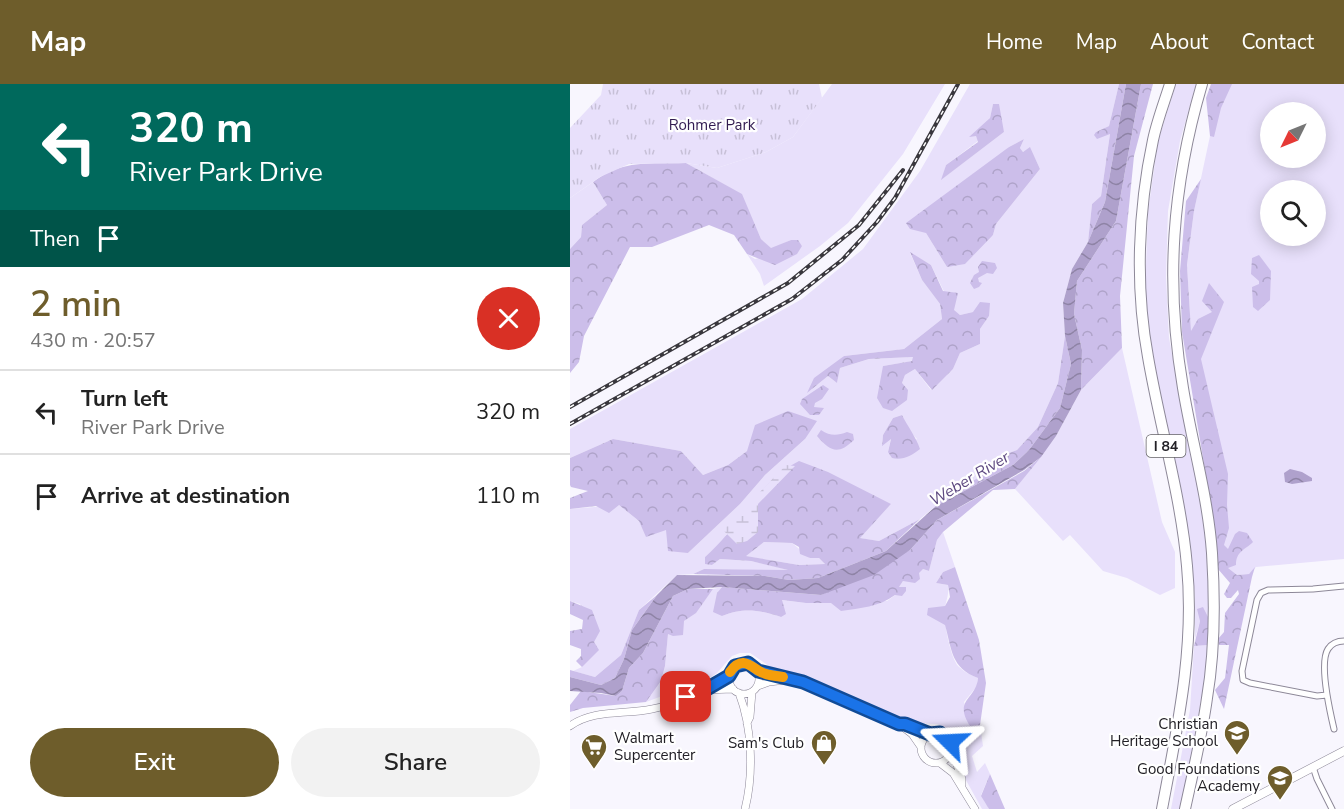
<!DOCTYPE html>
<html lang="en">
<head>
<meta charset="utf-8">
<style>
  :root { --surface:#fff; --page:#f2f2f2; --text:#222; --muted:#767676; --line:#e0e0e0; --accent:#6e5d2b }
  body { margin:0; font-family:"Nunito Sans",sans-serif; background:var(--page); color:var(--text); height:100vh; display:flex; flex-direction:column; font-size:22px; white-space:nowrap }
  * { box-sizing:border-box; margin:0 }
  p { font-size:20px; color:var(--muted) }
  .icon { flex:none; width:33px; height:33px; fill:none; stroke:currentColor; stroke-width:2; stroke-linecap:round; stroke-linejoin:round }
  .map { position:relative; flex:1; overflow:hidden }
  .panel { display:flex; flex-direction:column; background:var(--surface); width:570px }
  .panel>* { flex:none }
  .top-card { background:#00695c; color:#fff; overflow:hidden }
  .needle { width:39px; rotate:227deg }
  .tools { position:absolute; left:690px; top:18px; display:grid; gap:12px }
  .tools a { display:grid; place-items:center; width:66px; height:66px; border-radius:50%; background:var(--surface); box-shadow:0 3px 15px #0003; font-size:30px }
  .pin { position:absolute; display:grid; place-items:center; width:51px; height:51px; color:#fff; margin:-26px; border-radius:12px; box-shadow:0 3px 9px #0006 }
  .me { position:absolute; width:66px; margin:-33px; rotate:291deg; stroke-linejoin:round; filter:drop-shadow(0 0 4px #0008) }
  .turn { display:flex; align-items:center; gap:21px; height:126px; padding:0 30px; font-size:27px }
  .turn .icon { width:78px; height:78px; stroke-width:2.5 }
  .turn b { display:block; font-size:42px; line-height:51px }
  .then { display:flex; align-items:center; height:57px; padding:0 30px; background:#0003; gap:12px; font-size:22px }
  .round { display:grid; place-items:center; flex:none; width:63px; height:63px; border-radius:32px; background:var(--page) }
  .summary { display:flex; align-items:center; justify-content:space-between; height:102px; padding:0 30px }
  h1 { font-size:36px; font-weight:600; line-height:45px; color:var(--accent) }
  .action { display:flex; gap:12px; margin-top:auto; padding:12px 30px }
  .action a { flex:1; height:69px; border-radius:36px; background:var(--accent); color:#fff; font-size:24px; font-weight:600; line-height:69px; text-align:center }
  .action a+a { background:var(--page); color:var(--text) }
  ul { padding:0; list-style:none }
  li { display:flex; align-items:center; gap:18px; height:84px; padding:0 30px; border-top:2px solid var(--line) }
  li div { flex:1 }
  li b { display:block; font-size:22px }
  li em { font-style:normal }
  header { display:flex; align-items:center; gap:36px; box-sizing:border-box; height:84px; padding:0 30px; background:var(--accent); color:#fff }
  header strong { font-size:28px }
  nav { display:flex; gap:33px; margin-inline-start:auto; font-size:21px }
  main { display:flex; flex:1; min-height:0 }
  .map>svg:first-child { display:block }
  .grass { fill:#e8e0fb; fill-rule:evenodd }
  .forest { fill:url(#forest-crowns); fill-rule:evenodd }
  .wetland { fill:url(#wetland-marsh) }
  .park { fill:url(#park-tufts) }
  .water { fill:url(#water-waves) }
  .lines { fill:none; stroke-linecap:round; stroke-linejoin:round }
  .minor-casing { stroke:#8d8898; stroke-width:7 }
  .tertiary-casing { stroke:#8d8898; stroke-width:8 }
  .secondary-casing { stroke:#8d8898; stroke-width:9 }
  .motorway-casing { stroke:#8d8898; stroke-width:12 }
  .minor { stroke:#fff; stroke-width:5 }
  .tertiary { stroke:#fff; stroke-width:7 }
  .secondary { stroke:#fff; stroke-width:8 }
  .motorway { stroke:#fff; stroke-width:10 }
  .rail-casing { stroke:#39373d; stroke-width:4 }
  .rail { stroke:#fff; stroke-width:1.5; stroke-dasharray:4.5; stroke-linecap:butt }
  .route-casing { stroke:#114b97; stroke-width:15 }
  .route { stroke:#1a73e8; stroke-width:10 }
  .slow { stroke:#f59e0b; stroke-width:10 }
  .labels { text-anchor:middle; stroke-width:4.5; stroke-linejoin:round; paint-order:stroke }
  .shield { fill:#fff; stroke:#646367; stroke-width:1.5 }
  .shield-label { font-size:14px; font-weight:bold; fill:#222026 }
  .park-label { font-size:15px; fill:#321c51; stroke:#fff }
  .poi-label { font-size:15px; fill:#222026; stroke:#fff; text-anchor:end }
  .water-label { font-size:16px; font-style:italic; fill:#5e4981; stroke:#fff }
</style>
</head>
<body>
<header>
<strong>Map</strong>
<nav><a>Home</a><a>Map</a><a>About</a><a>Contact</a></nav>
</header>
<main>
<section class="panel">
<div class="top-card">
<div class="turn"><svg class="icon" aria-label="left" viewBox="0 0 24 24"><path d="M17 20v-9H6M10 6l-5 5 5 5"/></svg><div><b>320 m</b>River Park Drive</div></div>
<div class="then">Then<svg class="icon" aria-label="arrive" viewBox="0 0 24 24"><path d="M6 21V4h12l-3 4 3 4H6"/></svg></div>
</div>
<div class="summary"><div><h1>2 min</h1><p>430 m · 20:57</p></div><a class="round" style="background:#d93025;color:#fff"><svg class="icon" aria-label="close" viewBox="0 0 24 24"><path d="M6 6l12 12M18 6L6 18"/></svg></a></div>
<ul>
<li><svg class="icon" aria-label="left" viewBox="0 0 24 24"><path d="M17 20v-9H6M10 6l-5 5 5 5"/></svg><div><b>Turn left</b><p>River Park Drive</p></div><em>320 m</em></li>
<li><svg class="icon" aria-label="arrive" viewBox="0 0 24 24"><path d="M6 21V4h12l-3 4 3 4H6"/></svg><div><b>Arrive at destination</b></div><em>110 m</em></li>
</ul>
<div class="action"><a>Exit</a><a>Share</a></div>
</section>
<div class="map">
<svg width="774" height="725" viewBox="0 0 774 725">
  <defs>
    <pattern id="forest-crowns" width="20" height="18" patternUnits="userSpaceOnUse" patternTransform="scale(1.5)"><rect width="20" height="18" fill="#ccbeea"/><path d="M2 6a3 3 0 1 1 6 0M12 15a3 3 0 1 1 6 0" fill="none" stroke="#afa3c9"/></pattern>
    <pattern id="wetland-marsh" width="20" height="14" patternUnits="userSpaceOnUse" patternTransform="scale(1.5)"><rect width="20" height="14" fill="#e8e0fb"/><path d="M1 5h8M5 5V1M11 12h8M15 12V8" fill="none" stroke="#c7c0d7"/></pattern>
    <pattern id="park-tufts" width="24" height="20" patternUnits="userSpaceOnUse" patternTransform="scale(1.5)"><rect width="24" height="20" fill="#e8e0fb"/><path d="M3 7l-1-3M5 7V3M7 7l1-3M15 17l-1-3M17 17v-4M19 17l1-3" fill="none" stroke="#c7c0d7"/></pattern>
    <pattern id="water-waves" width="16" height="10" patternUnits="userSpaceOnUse" patternTransform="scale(1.5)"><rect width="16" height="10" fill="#afa1cc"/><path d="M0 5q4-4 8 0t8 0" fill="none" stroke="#8e83a5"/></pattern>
  </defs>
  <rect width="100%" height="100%" fill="#f8f6fe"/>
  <!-- grass -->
  <path class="grass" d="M262,0H375L333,70L278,139L250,162L194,202L190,190L177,170L185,175L232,162L228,157L221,156L201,165L191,155L171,110L116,79L147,84L196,68L223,53Z
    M400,0H549L539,42L526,48L540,50L531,112L522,120L518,158L502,185L493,219L495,252L488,299L468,343L447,366L436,370L408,394L373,412L366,422L350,435L309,457L289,454L321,420L157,449L152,458L135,473V479L142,481L150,475L181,477L223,487L134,485L123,490L107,491L69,526L51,571L25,593L3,587L12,583L24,558L10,520L0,517V425L49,421L69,437L96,446L118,469L170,420L195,391L235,355L177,367L158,381L133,391L111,367L43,355L0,374V345L232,215L293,165L350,87ZM423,20L434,48L372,95L376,81L408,57L406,52L420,34ZM454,55L450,64L453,68L460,64L470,85L426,140L423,151L377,183L356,149L439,63ZM340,169L361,181L383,226L390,231L403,228L419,232L410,245V260L390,269L383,285L361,306L345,285L335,291L332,299L313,282L343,277V273L299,275L270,284L267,299L258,292L238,308L274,272L334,265L372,235L370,220L352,196ZM332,331L339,347L347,355L318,368L321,354L312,361L313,351L323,334Z
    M606,0H626L610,57L598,127L596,193L599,254L632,427L638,471L639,535L630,537L625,555V512L619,461L580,273L575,207L578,128L588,57Z
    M655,0H774V475L686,483L679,490L667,491L657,484L621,249L617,181L624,127L640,52ZM700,28H746V74H700ZM700,106H746V152H700Z
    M23,98L37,121L12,141L11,153L0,165V114Z
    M552,264L592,438L605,468V504L590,511L557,494L533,487L500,451L493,457L445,405L486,352L511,306Z
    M373,448L385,483L373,488L366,499L378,501C379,510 377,514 375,523C373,536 380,572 388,582C394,588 401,591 408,594L407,602L394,618L400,642L410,641L413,662L402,672L407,688L415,679L420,690L411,711L419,725H412L392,689L388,676L389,664L386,652L376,644L367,640L340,639L236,593L202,584L180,569H170L162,572L147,589L138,595L76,618L91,597L95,582L98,549L126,528L143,505L152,503L147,510L152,532C174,523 189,526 211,533V516L236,519L317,517L336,503L328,504L333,497L353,485L359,487L367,456Z
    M194,458L222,459L240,474H249L255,480L229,481L175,472Z
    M638,561L636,590L611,725H601L620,626L624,562Z"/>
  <!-- forest -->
  <path class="forest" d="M549,0H556L535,118L518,158L522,120L531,112L540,50L527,55L524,51L526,48L539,42Z
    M571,0H583L564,72L550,212L552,264L511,306L512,266L504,230L507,197L546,137Z
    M641,0H662L651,24L644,53L640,52L636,14Z
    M423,20H429L434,48L371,96L376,81L408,58L406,52L399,53L420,34Z
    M454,55L450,64L453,68L460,63L470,85L426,140L423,151L395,180L377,183L356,149L340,145L336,139L439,63Z
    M116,79L172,110L191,155L201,164L221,156H228L232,162L227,170L205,181L177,170L164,151L139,141L82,163H60L14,252L9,278L0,289V165L11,153L12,141L37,121L23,98C52,75 81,80 116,79Z
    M631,95L624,127L617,181L621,247L628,235L642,228L632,217L639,199L654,218L631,275L658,390L657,421L659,444L654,461L658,465L665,450L669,447L677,449L683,458C675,466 666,467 666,481L658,484L667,491L679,490L685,483L682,493L654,625L645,606L655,594L659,561H649L648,555L654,548L655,529L669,510L668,506L661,514H657L654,510L660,499L648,485L640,416L612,248L610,187L616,117Z
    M340,168L361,181L373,207L388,209L384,226L390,231L403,228L410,218L420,219L419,232L410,245V260L390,269L383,285L362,306L345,285L335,291L332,299L338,306L337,316L322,327L313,324L307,314L313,282L342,277L343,273L299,275L270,284L267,299L258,292L237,309L244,294L274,272L334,265L372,235L370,220L352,196Z
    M689,171L701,187L700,216L688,227L683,223L682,203L689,200V197L681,190L682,174Z
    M412,177L425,179L427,184L423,190L417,189L408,194L409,198L412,199L409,203L404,205L400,199L404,191L409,188L408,183Z
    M495,252L501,280L490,324L459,366L443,381L366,422L373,412L408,394L436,370L447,366L468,343L488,299Z
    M253,301L259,305L252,315L245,319L244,323L254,324L249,331H240L230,320L232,315Z
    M218,327L247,337L235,355L195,391L170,420L118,469L98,467L96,446L76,453L69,437L49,421L39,429L26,422L0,425V414L18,407L1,403L0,401V374L43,355L111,367L133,391L158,381L177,367L185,341Z
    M332,331C338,343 346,353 350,365C343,371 332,377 322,374L318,368L321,355L312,362L313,351L323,334Z
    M251,346C260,352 267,352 277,348L283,350L284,356C268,371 261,368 247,352Z
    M471,373L445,405L423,406L373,448L367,456L359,487L353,485L349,489L350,495L345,499L333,497L329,503H336V507L332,512L325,511C309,523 290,524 271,527L261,519H236L212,516L216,530L211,533C189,526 174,523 152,532L143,528L147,509L152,503L251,511L340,466L367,436L454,387Z
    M229,377L258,388L321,420L290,454L309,457L350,435L316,467L248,494L219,496L195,492L123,490L134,485L218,486L181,477L150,475L142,481L135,480V473C169,444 187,398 229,377ZM194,458L222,459L229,463L230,470L240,474H249L255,480L229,481L176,472Z
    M385,483L409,556L416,599L410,641L400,642C383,615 406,616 408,594C381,584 382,566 375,541L357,531L358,524L375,522L380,513L378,501L366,499L373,488Z
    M118,505H143L126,529L114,537L113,551L103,552L98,550L95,582L91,597L76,618L13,624L0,628V621L11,607L46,612L52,607L59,584L73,569L103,512Z
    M87,511L62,546L54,575L45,594L31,601L0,593V586L25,593L51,571L69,526Z
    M0,517L22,526L30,547L24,558L29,566L12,583L6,577L11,572V565L0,561V547L12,545L13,536L0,530Z
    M633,523L639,535L638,561L624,562L630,537L627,525Z
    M420,690L435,725H419L411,712Z"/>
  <!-- wetland -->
  <path class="wetland" d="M216,381L225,382L188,420V448L177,457L167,460L153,446Z"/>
  <!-- park -->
  <path class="park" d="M33,0H249L252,14L223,53L196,68L147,84L116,79L59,80L30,93L0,114V44L31,11Z"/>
  <!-- water -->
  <path class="water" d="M556,0H571L546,137L507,197L504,230L512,266L511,306L486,352L471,373L454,386L367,436L340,466L304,491L251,511L152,503L118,505L103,512L73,569L59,584L52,607L46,612L31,609L0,607V593L31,601L45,594L54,575L62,546L87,511L107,491L195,492L219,496L248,494L316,467L366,422L443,381L459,366L490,324L501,280L495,252L493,219L502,185L518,158L535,118Z
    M720,385L732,388L742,394V397L722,400L715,398L714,389Z"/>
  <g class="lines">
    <!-- minor casing -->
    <g class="minor-casing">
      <path id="minor" d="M757,611L747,612L680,599L673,596L672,587L687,516L691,509L698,506L743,505L774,502
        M764,645C760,628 749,579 758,565C762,559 767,557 774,557
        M743,683L747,695L762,725"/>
    </g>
    <!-- tertiary casing -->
    <g class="tertiary-casing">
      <path id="tertiary" d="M159 595a15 15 0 1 1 30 0a15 15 0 1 1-30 0Z
        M188,587L233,598L329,640H335L360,650
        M188,602L199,598L216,596
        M135,606L163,605
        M169,609C182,643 184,689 175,725
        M177,639L180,633L182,608
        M329,640L342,650L351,663
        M0,642C24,625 54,631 82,625C109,620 135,606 159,592
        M351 664a15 15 0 1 1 30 0a15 15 0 1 1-30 0Z
        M382,667L392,695V701
        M370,679L383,689L405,725"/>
    </g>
    <!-- secondary casing -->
    <g class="secondary-casing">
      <path id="secondary" d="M663,725L774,667"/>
    </g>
    <!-- motorway casing -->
    <g class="motorway-casing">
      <path id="motorway" d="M592,725C607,645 625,564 617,482C611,412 590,343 578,273C565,203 568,126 583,56C587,37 594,19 600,0
        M615,725C623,688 632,651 637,614C645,567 645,517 642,469C638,413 622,359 613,304C595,199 602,102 632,0"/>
    </g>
    <!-- minor -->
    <use href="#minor" class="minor"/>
    <!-- tertiary -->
    <use href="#tertiary" class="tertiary"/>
    <!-- secondary -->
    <use href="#secondary" class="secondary"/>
    <!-- motorway -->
    <use href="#motorway" class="motorway"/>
    <!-- rail casing -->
    <g class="rail-casing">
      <path id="rail" d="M0,323L218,199L289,141L333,86
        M0,340L222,215L272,176L307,138L325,114L388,0"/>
    </g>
    <!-- rail -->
    <use href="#rail" class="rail"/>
  </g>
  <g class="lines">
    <!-- route casing -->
    <g class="route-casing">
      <path id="route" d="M116,613L135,606L159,592L165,582L178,579L188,587L233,598L329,640H335L360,650L370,649L380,658"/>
    </g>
    <!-- route -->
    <use href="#route" class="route"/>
    <!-- slow -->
    <path class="slow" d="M160,588C171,573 178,580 189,587C195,591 205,592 213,593"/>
  </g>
  <!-- icons -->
  <defs>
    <g id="school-pin" transform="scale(1.35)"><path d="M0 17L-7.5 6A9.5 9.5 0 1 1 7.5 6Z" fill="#6e5d2b" stroke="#fff"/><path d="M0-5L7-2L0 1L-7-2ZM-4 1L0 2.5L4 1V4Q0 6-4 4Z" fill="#fff"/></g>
    <g id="shop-pin" transform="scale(1.35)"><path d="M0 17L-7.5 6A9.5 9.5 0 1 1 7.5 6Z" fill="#6e5d2b" stroke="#fff"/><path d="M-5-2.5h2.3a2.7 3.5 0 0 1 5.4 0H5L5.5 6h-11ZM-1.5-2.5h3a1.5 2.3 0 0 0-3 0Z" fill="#fff"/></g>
    <g id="supermarket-pin" transform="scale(1.35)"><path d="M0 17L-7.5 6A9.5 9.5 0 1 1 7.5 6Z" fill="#6e5d2b" stroke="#fff"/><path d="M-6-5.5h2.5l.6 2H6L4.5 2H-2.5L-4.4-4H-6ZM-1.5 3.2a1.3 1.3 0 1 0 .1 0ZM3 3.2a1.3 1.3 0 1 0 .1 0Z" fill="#fff"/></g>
  </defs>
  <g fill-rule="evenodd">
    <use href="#school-pin" x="667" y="649"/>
    <use href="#shop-pin" x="254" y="659"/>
    <use href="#supermarket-pin" x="24" y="663"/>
    <use href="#school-pin" x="710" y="694"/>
  </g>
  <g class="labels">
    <!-- shield labels -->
    <rect class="shield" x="576.5" y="351" width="39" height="22" rx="4.5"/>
    <g class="shield-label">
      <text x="596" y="367">I 84</text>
    </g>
    <!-- park labels -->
    <g class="park-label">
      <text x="142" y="46">Rohmer Park</text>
    </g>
    <!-- poi labels -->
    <g class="poi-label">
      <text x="648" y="645">Christian<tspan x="648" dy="17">Heritage School</tspan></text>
      <text x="44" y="659" text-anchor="start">Walmart<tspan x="44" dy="17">Supercenter</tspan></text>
      <text x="234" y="664">Sam's Club</text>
      <text x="690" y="690">Good Foundations<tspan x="690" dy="17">Academy</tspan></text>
    </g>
    <!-- water labels -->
    <g class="water-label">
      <text transform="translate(399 394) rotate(-31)" y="6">Weber River</text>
    </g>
  </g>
</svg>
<div class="tools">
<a><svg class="needle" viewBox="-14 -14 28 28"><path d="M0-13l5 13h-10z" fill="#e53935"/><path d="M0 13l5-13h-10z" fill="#767676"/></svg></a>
<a><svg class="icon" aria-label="search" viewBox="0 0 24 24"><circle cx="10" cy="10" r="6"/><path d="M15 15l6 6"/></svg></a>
</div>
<div class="pin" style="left:116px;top:613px;background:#d93025"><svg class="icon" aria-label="arrive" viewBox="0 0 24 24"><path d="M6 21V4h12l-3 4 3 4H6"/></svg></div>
<svg class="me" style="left:380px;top:658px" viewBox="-20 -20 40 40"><path d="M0-17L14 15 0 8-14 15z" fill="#1a73e8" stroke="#fff" stroke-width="4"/></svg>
</div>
</main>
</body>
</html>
